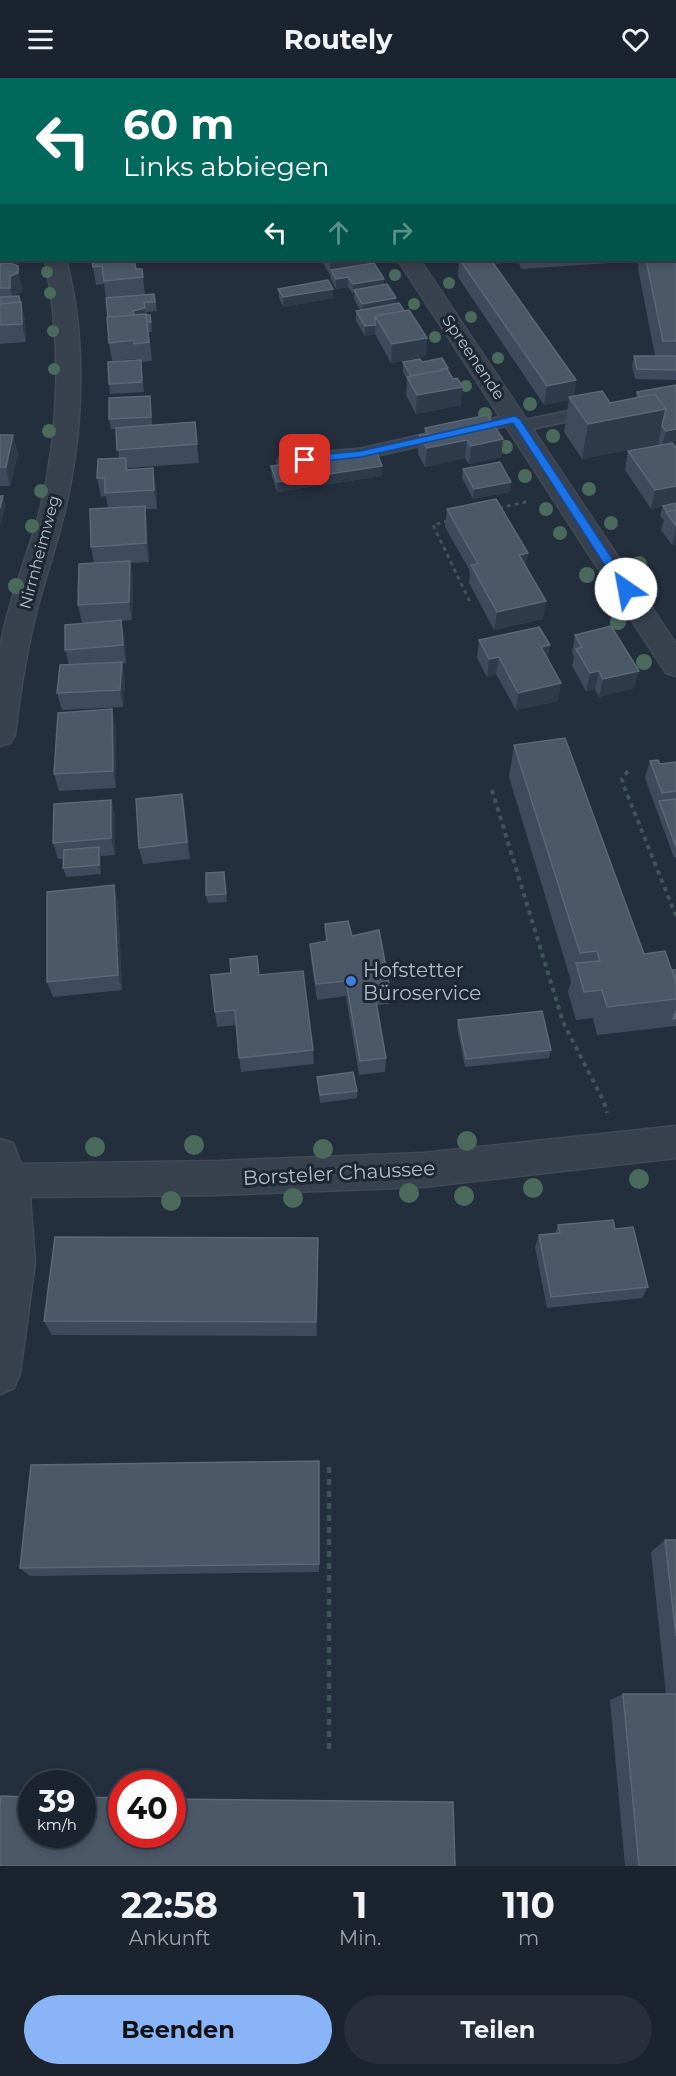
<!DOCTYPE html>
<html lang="de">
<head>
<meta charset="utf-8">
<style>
  :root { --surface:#1b232e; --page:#282f3a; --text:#f1f3f6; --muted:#a0a4aa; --line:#39404a; --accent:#8ab4f8 }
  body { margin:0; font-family:Montserrat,sans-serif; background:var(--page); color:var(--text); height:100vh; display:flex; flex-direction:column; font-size:22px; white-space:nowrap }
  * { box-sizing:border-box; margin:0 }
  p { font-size:20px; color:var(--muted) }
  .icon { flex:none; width:33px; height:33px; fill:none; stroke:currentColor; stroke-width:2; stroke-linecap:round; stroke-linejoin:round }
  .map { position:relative; height:1788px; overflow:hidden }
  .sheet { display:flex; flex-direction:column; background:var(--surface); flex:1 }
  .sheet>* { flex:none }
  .hud { position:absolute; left:0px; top:0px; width:676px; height:183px; box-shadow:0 3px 9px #0003,0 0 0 2px var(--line); background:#00695c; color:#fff; overflow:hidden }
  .speed { position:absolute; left:18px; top:1692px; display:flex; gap:12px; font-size:30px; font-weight:700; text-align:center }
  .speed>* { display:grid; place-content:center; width:78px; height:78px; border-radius:50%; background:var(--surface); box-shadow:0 3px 9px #0003,0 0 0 2px var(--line); line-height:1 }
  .speed small { font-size:15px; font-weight:400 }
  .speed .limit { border:9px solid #d22; background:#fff; color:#111 }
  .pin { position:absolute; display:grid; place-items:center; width:51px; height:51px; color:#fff; margin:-26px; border-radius:12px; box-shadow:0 3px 9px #0006 }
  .me { position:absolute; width:66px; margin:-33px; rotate:327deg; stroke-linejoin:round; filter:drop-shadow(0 0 4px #0008) }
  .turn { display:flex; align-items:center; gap:21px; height:126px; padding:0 24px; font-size:27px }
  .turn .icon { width:78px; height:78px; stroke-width:2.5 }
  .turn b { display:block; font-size:42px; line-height:51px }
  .lanes { display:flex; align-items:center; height:57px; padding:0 24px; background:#0003; justify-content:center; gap:30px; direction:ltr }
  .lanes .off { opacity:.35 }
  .eta { display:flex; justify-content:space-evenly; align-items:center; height:102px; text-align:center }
  .eta b { font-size:36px; font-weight:700; line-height:42px }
  .action { display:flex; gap:12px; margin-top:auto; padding:12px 24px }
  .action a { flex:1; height:69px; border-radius:36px; background:var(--accent); color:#111; font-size:24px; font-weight:700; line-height:69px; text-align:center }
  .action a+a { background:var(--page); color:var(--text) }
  header { display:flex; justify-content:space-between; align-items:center; height:78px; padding:0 24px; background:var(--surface); font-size:27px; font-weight:700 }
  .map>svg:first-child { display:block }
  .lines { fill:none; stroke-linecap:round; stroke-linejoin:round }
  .service-casing { stroke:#414a57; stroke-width:4 }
  .minor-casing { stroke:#414a57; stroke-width:3 }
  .tertiary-casing { stroke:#414a57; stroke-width:3 }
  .path-far2 { stroke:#3f5557; stroke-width:3; stroke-dasharray:4 4; stroke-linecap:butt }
  .path-far1 { stroke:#3f5557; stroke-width:4; stroke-dasharray:4.5 4.5; stroke-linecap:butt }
  .path { stroke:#3f5557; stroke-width:4.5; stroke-dasharray:6 6; stroke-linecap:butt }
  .service { fill:#38414e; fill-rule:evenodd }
  .minor { fill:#38414e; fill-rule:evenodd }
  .tertiary { fill:#38414e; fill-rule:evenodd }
  .tree { fill:#4b6a5d }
  .wall { fill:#3f4b5c }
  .shaded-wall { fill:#2f3b4b }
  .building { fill:#4b5868; stroke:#5c6777; stroke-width:1.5 }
  .route { fill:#1a73e8; stroke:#114b97; stroke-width:1.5 }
  .shop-dot { fill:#3f7fe0; stroke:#1d2633; stroke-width:2 }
  .labels { text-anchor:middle; stroke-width:6; stroke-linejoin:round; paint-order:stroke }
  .far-street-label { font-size:16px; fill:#b4bcc9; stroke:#1d2633 }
  .poi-label { font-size:20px; fill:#b4bcc9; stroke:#1d2633; text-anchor:start }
  .street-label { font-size:20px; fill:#b4bcc9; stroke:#1d2633 }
</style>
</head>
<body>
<header><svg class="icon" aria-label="menu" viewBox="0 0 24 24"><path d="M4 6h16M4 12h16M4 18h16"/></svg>Routely<svg class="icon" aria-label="heart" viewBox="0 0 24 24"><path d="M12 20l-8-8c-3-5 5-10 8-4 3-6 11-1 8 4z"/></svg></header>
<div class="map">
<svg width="676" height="1788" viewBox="0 0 676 1788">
  <rect width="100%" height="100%" fill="#242f3e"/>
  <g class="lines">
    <!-- service casing -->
    <g class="service-casing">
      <path id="service" d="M595,328L601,330L603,333L601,336L520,353L514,352L513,346L361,381L286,388L280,387L278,383L280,379L286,378L361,371L515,336L521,338L522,343Z"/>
    </g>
    <!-- minor casing -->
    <g class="minor-casing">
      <path id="minor" d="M0,74L2,75V87L0,86Z
        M675,83H676V95H675Z
        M45,182H66C85,253 84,336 70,408C63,449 49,487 38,527C27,570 20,613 15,657L10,665L0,668C0,638 0,601 0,572C7,525 27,481 39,436C60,354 62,265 45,182Z
        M676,1048V1080L423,1109L217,1117L30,1119L35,1184L20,1296L14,1310L0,1316V1061L13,1065L21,1086L217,1083L423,1075Z"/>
    </g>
    <!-- tertiary casing -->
    <g class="tertiary-casing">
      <path id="tertiary" d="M281,0H299L300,2H282Z
        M398,182H420L676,566V598L666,595Z"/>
    </g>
    <!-- path-far2 -->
    <path class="path-far2" d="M499,430L530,423
      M448,443L433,447L470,524"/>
    <!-- path-far1 -->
    <path class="path-far1" d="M628,693L622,701L623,706L676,838
      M492,712L563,944L604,1024L607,1035"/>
    <!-- path -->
    <path class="path" d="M329,1389V1675"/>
    <!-- service -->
    <use href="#service" class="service"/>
    <!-- minor -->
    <use href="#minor" class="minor"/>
    <!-- tertiary -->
    <use href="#tertiary" class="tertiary"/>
  </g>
  <!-- trees -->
  <g class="tree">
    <circle cx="47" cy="194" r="6"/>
    <circle cx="395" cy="197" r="6"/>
    <circle cx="449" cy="205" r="6"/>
    <circle cx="50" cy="215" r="6"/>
    <circle cx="414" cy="226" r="6"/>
    <circle cx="471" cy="239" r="6"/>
    <circle cx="53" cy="253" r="6"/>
    <circle cx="435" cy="259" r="6"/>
    <circle cx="498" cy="280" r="6"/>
    <circle cx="54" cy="291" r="6"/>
    <circle cx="466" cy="308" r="6"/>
    <circle cx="530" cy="326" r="7"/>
    <circle cx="485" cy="336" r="7"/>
    <circle cx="49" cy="353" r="7"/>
    <circle cx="553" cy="358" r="7"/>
    <circle cx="506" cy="369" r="7"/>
    <circle cx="525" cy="398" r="7"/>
    <circle cx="589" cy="411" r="7"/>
    <circle cx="41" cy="413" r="7"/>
    <circle cx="546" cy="431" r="7"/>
    <circle cx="611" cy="445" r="7"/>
    <circle cx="32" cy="448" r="7"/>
    <circle cx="560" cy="455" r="7"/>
    <circle cx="639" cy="486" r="8"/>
    <circle cx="587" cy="497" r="8"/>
    <circle cx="16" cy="508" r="8"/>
    <circle cx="618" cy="544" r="8"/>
    <circle cx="644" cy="584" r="8"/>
    <circle cx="467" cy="1063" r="10"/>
    <circle cx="194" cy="1067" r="10"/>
    <circle cx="95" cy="1069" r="10"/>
    <circle cx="323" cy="1071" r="10"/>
    <circle cx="639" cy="1101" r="10"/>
    <circle cx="533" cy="1110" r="10"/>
    <circle cx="409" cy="1115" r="10"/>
    <circle cx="464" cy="1118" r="10"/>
    <circle cx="293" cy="1120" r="10"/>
    <circle cx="171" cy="1123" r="10"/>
  </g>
  <!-- wall -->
  <path class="wall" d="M675,149H676V302L635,301L632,288L634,278H655L638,190L639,183L521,191L518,182H675Z
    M0,156L2,182H16L21,206L22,214L14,217V218H19L21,224L25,243L26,264L0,266Z
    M92,182L135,184L136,191H142L145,217L154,216L157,233L146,234L151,244L152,254H149L152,283L141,284L144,314L110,316L109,306L136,283V281L112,283L109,265L106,220L104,206L96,207Z
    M321,182H371V185L384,201V207L396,226L404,233L427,260L426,278L391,285L375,256L365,258L356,243V233L360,232L354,221V216H353L348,209L336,211L331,202L330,197Z
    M458,182H510V184L494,186L576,302L574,318L610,325L636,319L637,314L676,307V368H675L676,370V466L672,467L661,452L664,442L660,438L663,428L651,431L625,392L628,373L659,367L658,366L582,381L564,354L569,322L544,327L458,199L459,184Z
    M278,211L333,220L283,229L279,220Z
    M403,284H422L448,290V293L461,327L416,336L406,317L407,301L403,294Z
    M151,328L152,347L195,344L199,385L128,390V391L156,408L157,431H145L147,446L149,484L130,485L133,501L132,542L121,543L125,560L126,585H122L125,602L123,629L62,632L57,615L69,587L65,572L82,545L78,527L94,485L91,469L108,430L106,418L101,419L97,400L119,380L116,351H111L109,341Z
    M425,350L503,361L501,379L469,386L465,380L425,389L418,376L419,357L424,356Z
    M0,357H13L18,376L10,408H0Z
    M271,388H382V398L277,414L272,398Z
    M463,391L510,414L473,421L462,400Z
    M447,431L526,489L543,541L494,552L469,505L470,493L445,449Z
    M575,557L634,610L599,619L595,611L586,613L572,588L574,579L572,575Z
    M479,562L550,567L547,581L558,623L516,632L496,596L487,599L477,580Z
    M116,649V710L59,713L54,696Z
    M514,667L644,876L672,892H676V948L597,957L593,940L576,942L568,914L571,903L509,699Z
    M650,683L660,686L676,684V779L674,780L645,700Z
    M111,722L115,738V777L101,778V796L66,799L63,790V781H58L53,765Z
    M185,733L190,781L143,786L139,770Z
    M224,794L227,824L208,825L206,817Z
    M118,823L122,912L53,919L47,904Z
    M325,846L352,858L390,911L389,926L377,927L386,980L385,994L359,997L346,918L317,922L311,881L310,866L326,864Z
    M259,897L313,972L314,986L241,994L236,947L217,949L215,934Z
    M458,942L551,972L549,980L465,989L457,950Z
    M317,999L357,1013V1020L320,1025Z
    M558,1147L615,1151L648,1209L642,1220L547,1230L535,1169L539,1157L555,1156Z
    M318,1176L317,1258L52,1257L44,1243Z
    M319,1383V1494L30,1498L20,1490Z
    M665,1462H676V1788H625L610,1622L623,1616H666L651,1474Z"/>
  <!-- shaded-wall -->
  <path class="shaded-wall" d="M27,0H40L35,2H27Z
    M43,0H55V1L44,2Z
    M0,12H2V31H0Z
    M2,143V153L0,154V144Z
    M0,174H2V182H16L21,206L22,214L14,217V228L10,210V198L0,193Z
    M99,182H154L102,188Z
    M330,182H371V190L331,192L330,197Z
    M485,182H510V184L484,187Z
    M348,199V209L336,211V201Z
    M384,201V210L354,212V216H353V206Z
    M333,211V220L283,229V219Z
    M19,218L25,243L26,264L22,246Z
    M396,220L395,230L362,236V226Z
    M145,230L146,240L134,243L133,233Z
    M375,247V256L365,258V248Z
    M427,260L426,278L391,285L392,266Z
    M576,302L573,321L569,319V322L544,327L547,308Z
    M463,309L461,327L416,336L417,317Z
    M666,331L658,366L582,381L588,346Z
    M676,351V368L661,371L666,353Z
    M13,357L18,376L10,408L6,389Z
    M503,361L501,379L469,386L471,368Z
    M467,362L465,380L425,389L427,370Z
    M382,388V398L277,414V404Z
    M153,390L156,408L157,431L154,412Z
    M511,404L510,414L473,421L474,411Z
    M676,408V425L651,431L655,412Z
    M3,418L6,428L0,449V430Z
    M145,428L147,446L149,484L146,465Z
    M676,450V466L672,467Z
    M528,475L525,493L519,477Z
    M130,483L133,501L132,542L129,524Z
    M546,523L543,541L494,552L497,534Z
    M121,542L125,560L126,585L123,567Z
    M550,567L546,585L541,569Z
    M499,579L496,596L487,599L489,581Z
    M122,584L125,602L123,629L120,612Z
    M599,593L595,611L586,613L590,595Z
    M639,593L634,610L599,619L603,601Z
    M561,605L558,623L516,632L518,615Z
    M112,631L116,649V710L113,693Z
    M182,716L185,733L190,781L187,764Z
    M111,722L115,738V777L111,760Z
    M99,769L101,778V796L99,787Z
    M114,807L118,823L122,912L118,897Z
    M318,1160V1176L317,1258L316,1244Z"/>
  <!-- building -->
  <path class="building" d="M0,0H20L22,2H2V12H0Z
    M219,0H256L257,2H219Z
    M675,37H676V50L675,51Z
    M675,149H676V161H675Z
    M0,156H2V174H0Z
    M675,166H676V263H663L646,182H675Z
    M92,182H134L136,191H142L143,199L104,203L102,188L93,189Z
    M460,182H491L576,302L547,308Z
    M10,185L18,188V195L10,198V210H0V186Z
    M374,185L384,201L353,206L348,199L336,201L331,192Z
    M328,202L333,211L283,219L278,211Z
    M387,206L396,220L362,226L354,212Z
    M154,216L155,224H144L145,230L133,233L134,237L108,239L106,220Z
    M19,218L20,224L0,226V219Z
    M21,224L22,246L0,247V226Z
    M399,225L404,233L375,238V247L365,248L356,233Z
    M409,232L427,260L392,266L375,238Z
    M146,236L149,264L134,266V262L109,265L107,239Z
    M146,237H150L151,244H147Z
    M634,278H676V292L637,291Z
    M442,280L448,290L441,291L442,292L411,298L403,284L420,281L422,284Z
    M141,282L142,304L109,306L108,284Z
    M447,291L453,301L457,300L463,309L417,317L407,299Z
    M676,307V351L666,353L662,348L666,331L655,316L640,319L637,314Z
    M602,313L610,325L655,316L666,331L588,346L569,319Z
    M150,318L151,339L109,341V320Z
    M487,337L503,361L471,368L467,362L427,370L419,357L428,356L425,350Z
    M195,344L197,366L117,372L116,350Z
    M0,357H13L6,389H0Z
    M672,365L676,370V408L655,412L628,373Z
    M376,373L382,388L277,404L271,388Z
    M126,380V392L153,390L154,412L105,415V400H97L98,381Z
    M500,384L511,404L474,411L463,391Z
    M0,418H3L0,430Z
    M496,421L528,475L519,477L546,523L497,534L471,487L478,486L447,431Z
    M676,425V432L667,434L663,428Z
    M145,428L146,465L91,469L90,431Z
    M676,432V448L666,434Z
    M130,483L129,524L78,527L79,486Z
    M121,542L123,567L65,572V547Z
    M611,548L639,593L603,601L599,593L590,595L576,571L582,569L575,557Z
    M539,549L550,567L541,569L561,605L518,615L499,579L489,581L479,562Z
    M122,584L120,612L57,615L60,587Z
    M112,631L113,693L54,696L58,635Z
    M565,660L644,876L665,873L676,905V921L607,929L602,912L584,914L576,885L600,883L597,873L580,875L514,667Z
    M658,682L660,686L676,684V713L662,715L650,683Z
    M182,716L187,764L139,770L136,721Z
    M676,721V769L659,723Z
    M111,722V760L53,765L54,726Z
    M99,769V787L63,790L64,772Z
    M224,794L226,816L206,817V795Z
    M114,807L118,897L47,904V814Z
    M348,843L352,858L379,852L390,911L374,912L386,980L360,983L346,903L316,906L310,866L327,863L325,846Z
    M257,878L259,897L303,893L313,972L239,980L235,932L215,934L211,897L231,895L230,881Z
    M672,892H676V905Z
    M542,933L551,972L466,981L458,942Z
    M676,933V940L673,941Z
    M353,994L357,1013L320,1017L317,999Z
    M613,1142L615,1151L633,1149L648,1209L551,1219L539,1157L560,1155L558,1147Z
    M55,1159L318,1160L316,1244L44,1243Z
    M319,1383V1486L20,1490L31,1387Z
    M665,1462H676V1558Z
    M623,1616H676V1788H639Z
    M1,1718L32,1719V1756H82V1719L122,1720V1756H172V1721L453,1724L455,1788H0V1728Z"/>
  <!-- route -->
  <path class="route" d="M515,338L520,341L630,508V514H622L513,345L361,379L305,385L300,382L305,378L361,373Z"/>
  <!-- markers -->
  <circle class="shop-dot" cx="351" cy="903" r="6"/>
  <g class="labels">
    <!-- far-street labels -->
    <g class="far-street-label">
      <text transform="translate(474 279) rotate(56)" y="6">Spreenende</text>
      <text transform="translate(39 474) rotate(-75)" y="6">Nirrnheimweg</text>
    </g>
    <!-- poi labels -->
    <g class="poi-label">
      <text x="363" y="899">Hofstetter<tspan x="363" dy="23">Büroservice</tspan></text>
    </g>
    <!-- street labels -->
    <g class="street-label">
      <text transform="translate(339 1095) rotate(-3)" y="7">Borsteler Chaussee</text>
    </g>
  </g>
</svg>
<div class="speed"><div>39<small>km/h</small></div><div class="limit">40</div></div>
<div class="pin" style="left:305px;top:382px;background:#d93025"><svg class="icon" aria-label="arrive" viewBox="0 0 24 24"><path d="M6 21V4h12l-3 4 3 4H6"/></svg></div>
<svg class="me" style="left:626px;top:511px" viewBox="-20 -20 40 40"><circle r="19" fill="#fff"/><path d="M0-13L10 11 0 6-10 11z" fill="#1a73e8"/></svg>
<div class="hud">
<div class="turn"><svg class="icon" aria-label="left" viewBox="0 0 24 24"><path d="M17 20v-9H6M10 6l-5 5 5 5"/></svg><div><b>60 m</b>Links abbiegen</div></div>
<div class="lanes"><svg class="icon" aria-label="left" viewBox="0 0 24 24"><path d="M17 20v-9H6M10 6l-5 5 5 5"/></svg><svg class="icon off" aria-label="ahead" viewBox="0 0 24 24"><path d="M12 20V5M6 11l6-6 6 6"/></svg><svg class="icon off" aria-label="right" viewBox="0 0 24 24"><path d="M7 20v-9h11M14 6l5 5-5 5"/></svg></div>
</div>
</div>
<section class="sheet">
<div class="eta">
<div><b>22:58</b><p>Ankunft</p></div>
<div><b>1</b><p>Min.</p></div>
<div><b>110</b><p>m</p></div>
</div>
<div class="action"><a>Beenden</a><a>Teilen</a></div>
</section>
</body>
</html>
